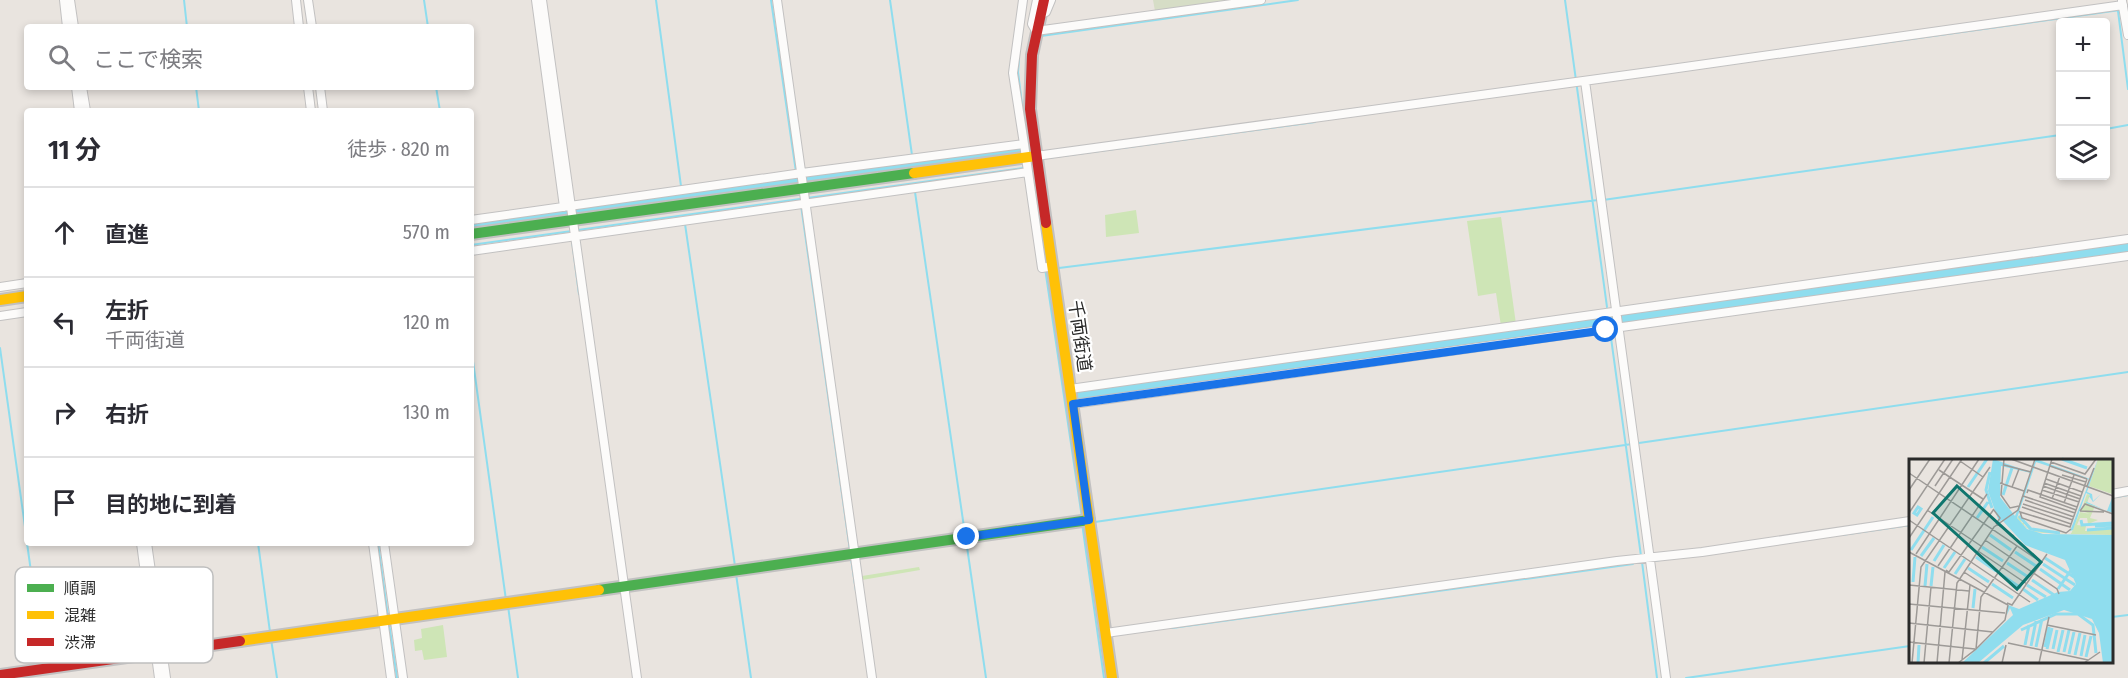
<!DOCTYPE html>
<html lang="ja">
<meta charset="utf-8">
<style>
:root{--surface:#fff;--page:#f2f2f3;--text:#2b2b33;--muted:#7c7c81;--line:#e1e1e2}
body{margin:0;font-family:"Fira Sans Condensed","Noto Sans JP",sans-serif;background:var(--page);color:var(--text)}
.controls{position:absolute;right:18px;top:18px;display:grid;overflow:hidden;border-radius:6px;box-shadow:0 3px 9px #0003}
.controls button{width:54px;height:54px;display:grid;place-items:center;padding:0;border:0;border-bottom:2px solid var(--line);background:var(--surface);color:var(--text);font:30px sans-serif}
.stop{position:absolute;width:18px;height:18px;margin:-14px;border:4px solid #1a73e8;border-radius:50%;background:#fff}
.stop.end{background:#1a73e8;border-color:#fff;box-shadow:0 2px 6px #0008}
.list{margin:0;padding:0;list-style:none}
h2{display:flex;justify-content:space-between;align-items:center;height:78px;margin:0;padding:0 24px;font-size:26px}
h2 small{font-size:20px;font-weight:400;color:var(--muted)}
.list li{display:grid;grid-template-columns:39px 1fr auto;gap:18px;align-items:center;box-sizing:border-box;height:90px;padding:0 24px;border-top:2px solid var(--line)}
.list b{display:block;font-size:22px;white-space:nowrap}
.list p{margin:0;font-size:20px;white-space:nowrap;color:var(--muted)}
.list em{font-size:20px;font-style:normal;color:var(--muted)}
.icon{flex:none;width:33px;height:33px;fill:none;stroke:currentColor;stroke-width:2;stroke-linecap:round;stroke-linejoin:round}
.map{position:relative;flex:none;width:2128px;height:678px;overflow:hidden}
.search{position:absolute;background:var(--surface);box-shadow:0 3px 9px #0003;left:24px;top:24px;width:450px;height:66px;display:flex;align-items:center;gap:15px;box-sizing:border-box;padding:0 21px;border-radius:6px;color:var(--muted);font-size:22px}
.panel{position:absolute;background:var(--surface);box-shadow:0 3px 9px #0003;left:24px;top:108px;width:450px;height:438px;border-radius:6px}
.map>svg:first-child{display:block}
</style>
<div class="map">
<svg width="2128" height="678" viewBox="0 0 2128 678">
<rect width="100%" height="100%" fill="#e9e4df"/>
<path fill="#cee5b6" d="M 1136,210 L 1139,233 L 1106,237 L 1105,215 Z
M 1501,217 L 1516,324 L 1501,326 L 1496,293 L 1478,296 L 1467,221 Z
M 919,567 L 920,570 L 862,580 L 862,576 Z
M 443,625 L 447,657 L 424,660 L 422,650 L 415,651 L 414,640 L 422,638 L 421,629 Z"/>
<path fill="#d6ddc6" d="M 1153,0 L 1241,0 L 1155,11 Z"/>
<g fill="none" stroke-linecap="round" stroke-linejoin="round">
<path stroke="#8fddee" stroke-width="2" d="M 184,0 L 187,27
M 424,0 L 428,27
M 656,0 L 681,186
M 771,0 L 796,172
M 890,0 L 912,155
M 1565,0 L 1607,307
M 2118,11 L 2128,89
M 1041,36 L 1298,0
M 1853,47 L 2120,10
M 1019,59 L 1018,72 L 1025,128
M 196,87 L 199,111
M 436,87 L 440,111
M 2106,129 L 2128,125
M 1047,158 L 1315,122
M 915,192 L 965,534
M 682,194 L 682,197
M 1603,200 L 2060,135
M 801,205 L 850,550
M 685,224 L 735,566
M 578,230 L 1023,168
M 572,240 L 579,294
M 471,245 L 572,231
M 1045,268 L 1082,518
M 1059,268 L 1598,200
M 1608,316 L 1641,556
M 471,347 L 506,600
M 0,348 L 27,541
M 1639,443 L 2128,372
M 2117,497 L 2128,495
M 1095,522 L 1632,444
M 1082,523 L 1104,678
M 1841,535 L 1910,525
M 966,540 L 986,678
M 27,543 L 44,665
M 258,543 L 270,632
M 378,543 L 388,617
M 851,558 L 856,591
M 1642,562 L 1657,678
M 1639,563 L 1660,560
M 736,574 L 751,678
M 508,606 L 518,678
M 2112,617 L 2128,615
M 389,623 L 397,678
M 1172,628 L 1633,564
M 271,639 L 277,678
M 1686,678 L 1910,646"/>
<path stroke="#8fddee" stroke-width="7" d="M 471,226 L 1028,148"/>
<path stroke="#8fddee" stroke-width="12" d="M 1078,396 L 2128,248"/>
<defs>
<path id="street" d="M 64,0 L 67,27
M 70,0 L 74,27
M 296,0 L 299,27
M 308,0 L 312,27
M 536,0 L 564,207
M 542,0 L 637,678
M 777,0 L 872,678
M 1023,0 L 1013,73 L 1024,144
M 1037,0 L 1032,24 L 1036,31 L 1261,0
M 2122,1 L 2128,35
M 1041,14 L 1046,12 L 1051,0
M 1585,81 L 1666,678
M 76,87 L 79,111
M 82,87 L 86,111
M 308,87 L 311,111
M 320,87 L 323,111
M 1036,156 L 1671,69 L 2123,5
M 471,220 L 802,173 L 1024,144 L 1042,268 L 1053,266
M 471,251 L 1028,172
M 0,287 L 27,283
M 0,316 L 27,312
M 1070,389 L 2128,239
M 1073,404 L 2128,256
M 2112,494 L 2128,491
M 141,543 L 159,678
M 147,543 L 166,678
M 373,543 L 391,678
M 384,543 L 403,678
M 1106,633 L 1617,561 L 1702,552 L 1910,521"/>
<path id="fast" d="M 471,234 L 914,173
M 599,590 L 1089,520"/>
<path id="slow" d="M 914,173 L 1036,156
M 1046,223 L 1112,678
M 0,300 L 27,296
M 240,641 L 599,590"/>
<path id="jam" d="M 1044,0 L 1032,55 L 1030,109 L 1046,223
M 0,675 L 240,641"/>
</defs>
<use href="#street" stroke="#c2c1c1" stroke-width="10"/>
<use href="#fast" stroke="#c2c1c1" stroke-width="14"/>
<use href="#slow" stroke="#c2c1c1" stroke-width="14"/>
<use href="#jam" stroke="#c2c1c1" stroke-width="14"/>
<use href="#street" stroke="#fcfbfa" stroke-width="8"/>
<use href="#fast" stroke="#4caf50" stroke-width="10"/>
<use href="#slow" stroke="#ffc107" stroke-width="10"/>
<use href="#jam" stroke="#c62828" stroke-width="10"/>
</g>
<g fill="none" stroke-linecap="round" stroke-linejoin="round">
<path stroke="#1a73e8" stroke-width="8" d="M 967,537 L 1089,520 L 1073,404 L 1606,330"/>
</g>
<g text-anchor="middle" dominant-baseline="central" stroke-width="4.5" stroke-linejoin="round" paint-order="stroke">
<g font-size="18" fill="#2a2a2a" stroke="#fff">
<text transform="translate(1080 336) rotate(82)">千両街道</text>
</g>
</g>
<g transform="translate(1909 459)">
<rect width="204" height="204" fill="#e9e4df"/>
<path d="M 189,0 L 203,0 L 203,35 L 180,27 ZM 178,35 L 181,36 L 178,44 L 186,47 L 181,59 L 189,61 L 179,65 L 178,59 L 171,59 L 168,66 L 177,67 L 176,72 L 204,70 L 204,76 L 135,74 L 126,73 L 118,69 L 113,65 L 108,59 L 110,56 L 113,64 L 116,62 L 115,66 L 124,72 L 162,75 L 171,53 L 181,55 L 172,52 Z" fill="#cee5b6"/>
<path d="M 84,0 L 121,13 L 127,0 L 181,20 L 189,0 L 178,33 L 183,35 L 184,42 L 192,35 L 203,39 L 204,54 L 177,44 L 181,36 L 177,34 L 164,71 L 161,72 L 181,21 L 127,3 L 108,59 L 118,70 L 134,75 L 204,76 L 204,204 L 194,204 L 190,174 L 183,160 L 155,151 L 114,166 L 69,204 L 53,204 L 104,156 L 101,149 L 98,156 L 99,146 L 110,150 L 149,133 L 161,132 L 167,125 L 156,101 L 116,86 L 93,61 L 90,63 L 79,32 ZM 92,7 L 122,14 L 106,57 L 91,38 ZM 192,35 L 203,39 L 198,52 L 178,43 L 180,37 L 184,43 Z" fill="#8fddee" fill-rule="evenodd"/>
<path fill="none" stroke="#8fddee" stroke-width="3" d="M 153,0 L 178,9M 81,13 L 77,31 L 83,49M 59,28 L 78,0M 94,36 L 103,9M 9,48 L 12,50 L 8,56 L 5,54 ZM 110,57 L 122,70 L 151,74M 68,59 L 79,43M 172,61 L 173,66 L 204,64M 186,67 L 204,66M 178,71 L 204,69M 81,76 L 102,91M 73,88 L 94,102M 2,91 L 24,58M 106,93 L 127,107M 12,97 L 25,79M 67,98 L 87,112M 136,99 L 165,118M 25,102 L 35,86M 98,104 L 119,118M 134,105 L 166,126M 35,109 L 46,93M 59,109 L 80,123M 131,110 L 161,131M 46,115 L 56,100M 91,115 L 112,129M 123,121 L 145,136M 4,123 L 6,98M 83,125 L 104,139M 118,126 L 137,138M 16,127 L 18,105M 22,127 L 24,108M 114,130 L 129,141M 149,130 L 162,111M 64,149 L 66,130M 112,171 L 147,155 L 169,155 L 184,166 L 187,194M 116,186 L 120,166M 122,187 L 127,162M 127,188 L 133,160M 136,188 L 140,168M 138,190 L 143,169M 144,190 L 148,171M 149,193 L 154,171M 155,193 L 160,171M 160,195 L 165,173M 166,196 L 171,174M 172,197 L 176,176M 177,198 L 182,177M 9,204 L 10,186M 75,204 L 95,187"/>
<path fill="none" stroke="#9d9a97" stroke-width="1.5" d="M 95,0 L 92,36 L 101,49 L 110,47M 102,0 L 204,37M 143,0 L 131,38 L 167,51M 51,2 L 74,18M 142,3 L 176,15 L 187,0M 95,6 L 122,13M 141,7 L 178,20M 30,11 L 74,40M 0,14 L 132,103M 153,16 L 177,23M 137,20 L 173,33M 91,24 L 115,32M 135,24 L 172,37M 26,27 L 44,0M 134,27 L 171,40M 178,27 L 185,9M 103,28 L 110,10M 0,31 L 21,0M 133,31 L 170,43M 118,34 L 119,31 L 168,48M 114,37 L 166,54M 143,40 L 151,17M 116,41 L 165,58M 155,44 L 165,16M 114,45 L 164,61M 113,48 L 162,65M 84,50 L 91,59 L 87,65M 18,51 L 72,87M 171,52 L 176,45 L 204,55M 171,52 L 195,53M 0,54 L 36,0M 0,61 L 121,143M 88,65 L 105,77M 162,70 L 157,74 L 113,59 L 111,53 L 161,68 L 178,20M 0,79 L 53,0M 76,81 L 148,130 L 150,135M 69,92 L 118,125M 0,93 L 99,146M 7,95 L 70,0M 29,107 L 78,35M 37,111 L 40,113 L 85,50M 55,113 L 79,129M 0,126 L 60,132M 98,144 L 103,146 L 138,95M 0,145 L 96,154M 0,164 L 84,173M 138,166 L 187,176M 0,183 L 66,190M 99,184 L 179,201M 67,190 L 96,161 L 99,146M 53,201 L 61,126M 3,204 L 12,108 L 81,8M 15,204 L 22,128M 28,204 L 36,113M 40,204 L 48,124 L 85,68 L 109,51 L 126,0M 49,204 L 67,190 L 72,138 L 108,87M 93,204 L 97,186M 130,204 L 140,158M 175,204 L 191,193"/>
<path fill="#0f766e" fill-opacity="0.15" stroke="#0f766e" stroke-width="3" d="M 48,27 L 132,103 L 108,130 L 24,54 Z"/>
<rect width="204" height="204" fill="none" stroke="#2a2a2a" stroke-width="3"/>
</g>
<rect x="15" y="567" width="198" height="96" rx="9" fill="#fff" stroke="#bfbfbf" stroke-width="1.5"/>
<rect x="27" y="584" width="27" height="8" fill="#4caf50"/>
<rect x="27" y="611" width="27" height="8" fill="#ffc107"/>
<rect x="27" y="638" width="27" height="8" fill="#c62828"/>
<g font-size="16" fill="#2a2a2a">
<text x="64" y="594">順調</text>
<text x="64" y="621">混雑</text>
<text x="64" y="648">渋滞</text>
</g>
</svg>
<div class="controls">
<button>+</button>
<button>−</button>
<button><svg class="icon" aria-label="layers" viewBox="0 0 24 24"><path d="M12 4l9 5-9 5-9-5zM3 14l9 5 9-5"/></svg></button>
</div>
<div class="stop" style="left:1606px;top:330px"></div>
<div class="stop end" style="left:967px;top:537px"></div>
<div class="search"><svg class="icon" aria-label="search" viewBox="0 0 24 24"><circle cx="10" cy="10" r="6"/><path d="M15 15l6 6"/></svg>ここで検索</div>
<section class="panel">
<h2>11 分<small>徒歩 · 820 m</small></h2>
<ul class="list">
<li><svg class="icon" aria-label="ahead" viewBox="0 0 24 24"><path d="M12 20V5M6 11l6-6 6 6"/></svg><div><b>直進</b></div><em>570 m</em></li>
<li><svg class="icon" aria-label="left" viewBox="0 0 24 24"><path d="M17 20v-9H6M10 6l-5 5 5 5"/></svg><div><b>左折</b><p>千両街道</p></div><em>120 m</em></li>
<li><svg class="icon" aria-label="right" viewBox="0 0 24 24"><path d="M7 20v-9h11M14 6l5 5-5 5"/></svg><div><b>右折</b></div><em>130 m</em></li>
<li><svg class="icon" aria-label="arrive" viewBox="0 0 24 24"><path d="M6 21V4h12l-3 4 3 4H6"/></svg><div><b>目的地に到着</b></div></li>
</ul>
</section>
</div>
